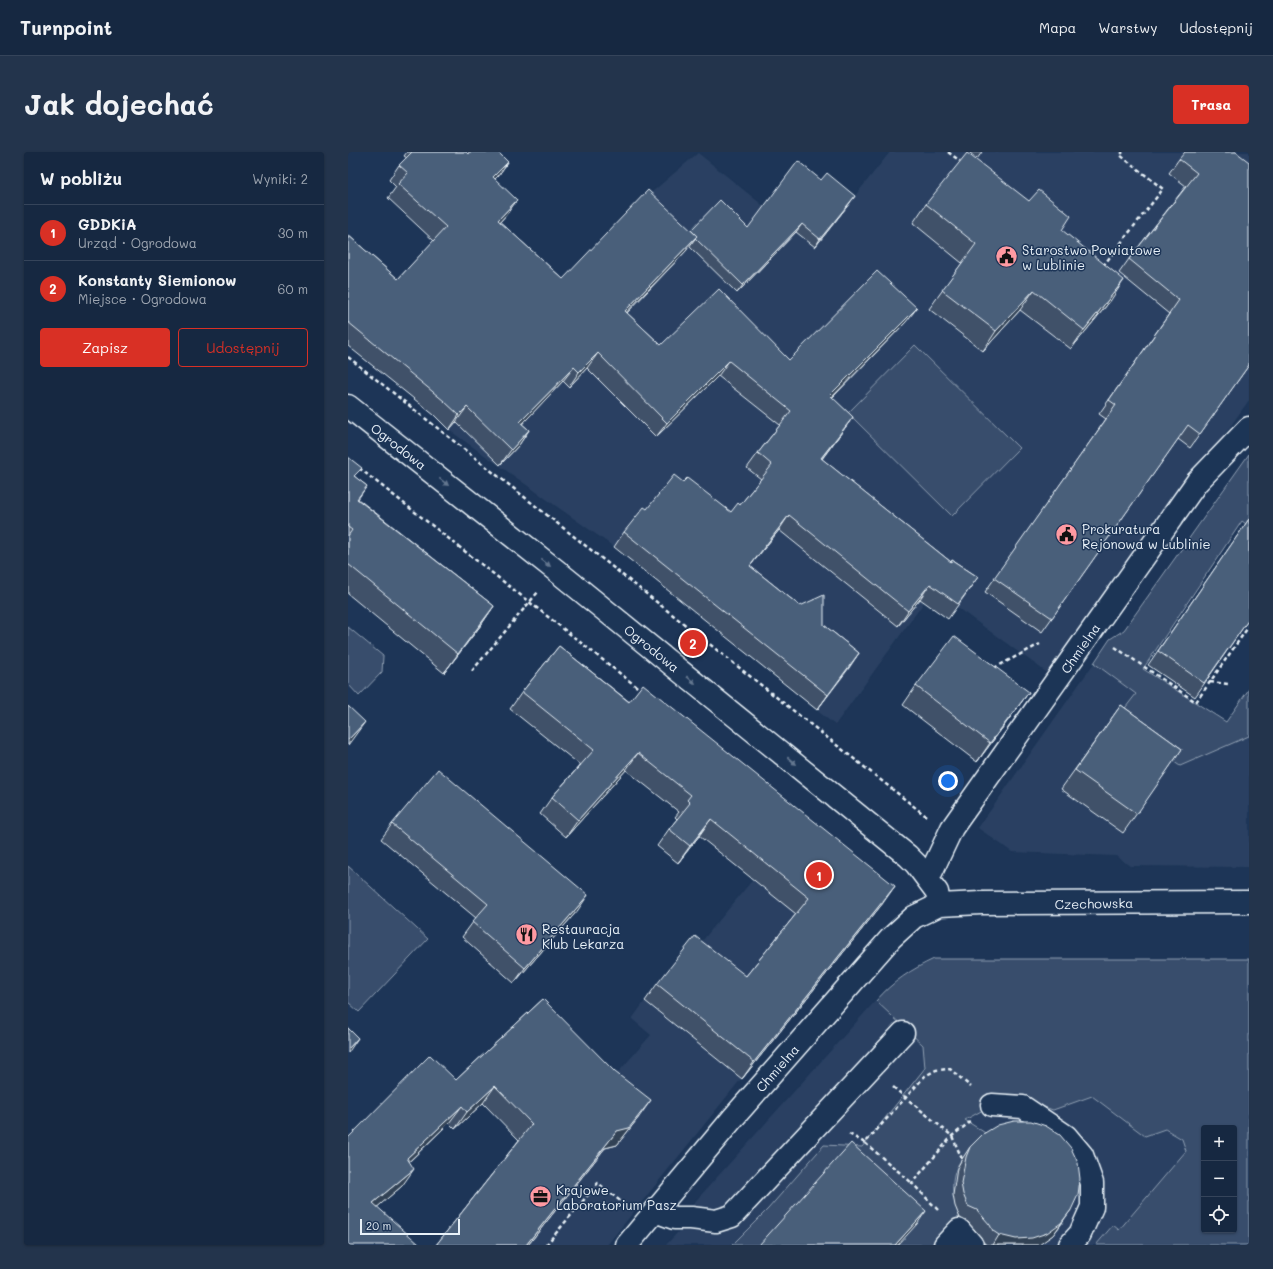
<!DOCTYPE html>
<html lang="pl">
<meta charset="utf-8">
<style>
:root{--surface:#162841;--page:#23344c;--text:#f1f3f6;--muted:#9ea6b1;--line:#35445a;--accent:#d93025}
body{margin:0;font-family:Mali,sans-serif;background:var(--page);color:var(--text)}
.controls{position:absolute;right:12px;bottom:12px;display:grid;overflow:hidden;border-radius:4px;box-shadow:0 1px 3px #0004}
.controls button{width:36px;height:36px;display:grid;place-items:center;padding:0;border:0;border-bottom:1px solid var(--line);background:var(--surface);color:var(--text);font:20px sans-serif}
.scale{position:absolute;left:12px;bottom:10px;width:100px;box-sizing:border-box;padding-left:4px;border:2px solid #e8f1f8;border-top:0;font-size:11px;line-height:14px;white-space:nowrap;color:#e8f1f8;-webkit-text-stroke:3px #1d3557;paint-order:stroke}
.you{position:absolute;left:600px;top:629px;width:14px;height:14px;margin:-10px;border:3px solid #fff;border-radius:50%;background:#1a73e8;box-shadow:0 0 0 6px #1a73e833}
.badge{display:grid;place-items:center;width:26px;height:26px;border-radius:50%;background:var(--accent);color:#fff;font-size:13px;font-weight:700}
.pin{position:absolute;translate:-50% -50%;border:2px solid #fff;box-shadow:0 1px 4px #0006}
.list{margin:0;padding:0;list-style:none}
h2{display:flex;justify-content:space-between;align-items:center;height:52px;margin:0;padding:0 16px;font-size:17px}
h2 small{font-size:13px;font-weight:400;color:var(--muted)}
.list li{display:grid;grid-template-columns:26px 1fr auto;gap:12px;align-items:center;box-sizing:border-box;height:56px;padding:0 16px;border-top:1px solid var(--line)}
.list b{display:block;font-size:15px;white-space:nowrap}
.list p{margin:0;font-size:13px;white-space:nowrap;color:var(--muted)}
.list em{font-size:13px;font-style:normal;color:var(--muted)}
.actions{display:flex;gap:8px;padding:12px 16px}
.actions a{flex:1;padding:9px 0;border:1px solid var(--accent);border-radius:4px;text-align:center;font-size:14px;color:var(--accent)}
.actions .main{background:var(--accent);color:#fff}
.icon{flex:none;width:22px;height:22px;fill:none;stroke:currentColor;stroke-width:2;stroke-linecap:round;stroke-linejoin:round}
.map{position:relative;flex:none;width:901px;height:1093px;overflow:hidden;border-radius:4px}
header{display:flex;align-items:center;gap:24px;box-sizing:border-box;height:56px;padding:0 20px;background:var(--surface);border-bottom:1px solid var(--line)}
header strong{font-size:19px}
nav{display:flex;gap:22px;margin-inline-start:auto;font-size:14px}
.intro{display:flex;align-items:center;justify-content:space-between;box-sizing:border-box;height:96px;padding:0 24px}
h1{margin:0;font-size:28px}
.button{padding:10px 18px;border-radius:4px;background:var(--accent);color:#fff;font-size:14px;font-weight:700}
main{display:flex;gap:24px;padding:0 24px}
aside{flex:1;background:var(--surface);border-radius:4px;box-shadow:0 1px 3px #0004}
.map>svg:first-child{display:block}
</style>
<header>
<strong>Turnpoint</strong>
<nav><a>Mapa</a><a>Warstwy</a><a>Udostępnij</a></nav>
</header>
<div class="intro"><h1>Jak dojechać</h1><a class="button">Trasa</a></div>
<main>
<aside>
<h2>W pobliżu<small>Wyniki: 2</small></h2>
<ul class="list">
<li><span class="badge">1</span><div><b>GDDKiA</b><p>Urząd · Ogrodowa</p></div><em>30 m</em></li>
<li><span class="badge">2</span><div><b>Konstanty Siemionow</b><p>Miejsce · Ogrodowa</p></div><em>60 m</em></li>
</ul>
<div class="actions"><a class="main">Zapisz</a><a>Udostępnij</a></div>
</aside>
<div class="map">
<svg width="901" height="1093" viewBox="0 0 901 1093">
<rect width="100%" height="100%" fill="#1d3557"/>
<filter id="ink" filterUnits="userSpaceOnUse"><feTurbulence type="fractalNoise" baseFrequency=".025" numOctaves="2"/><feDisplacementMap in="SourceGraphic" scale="8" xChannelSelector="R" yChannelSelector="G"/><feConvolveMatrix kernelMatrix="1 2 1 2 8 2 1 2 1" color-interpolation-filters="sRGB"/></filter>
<g filter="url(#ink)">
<path fill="#2a4162" d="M 542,0 L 901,0 L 901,248 L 705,525 L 585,438 L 487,573 L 266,395 L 101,278 L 86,263 L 290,52 L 350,1 L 466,95 Z
M 746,511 L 788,542 L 878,570 L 901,537 L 901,715 L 782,714 L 768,704 L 664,700 L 630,676 Z
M 445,679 L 535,751 L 259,1093 L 128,1093 L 217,981 L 303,883 L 284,867 L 297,849 L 341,805 Z
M 539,836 L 686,902 L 834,987 L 838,999 L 771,1079 L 764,1073 L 748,1093 L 318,1093 L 343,1066 L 345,1052 Z"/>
<path fill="#374d6c" stroke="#909fb2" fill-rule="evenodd" d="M 567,193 L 671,296 L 604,364 L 500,261 Z
M 901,302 L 901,374 L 894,369 L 795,517 L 878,570 L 901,537 L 901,584 L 832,614 L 767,569 L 788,542 L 746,511 L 762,487 L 776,478 Z
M 0,475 L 35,504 L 34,520 L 11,544 L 0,532 Z
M 0,714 L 80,787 L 11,860 L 0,850 Z
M 586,807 L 901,807 L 901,1093 L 748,1093 L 765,1073 L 771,1078 L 838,999 L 834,987 L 817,977 L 797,984 L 744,944 L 705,958 L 671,946 L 644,953 L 617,968 L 642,984 C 633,991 620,999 613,1008 C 594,1036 612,1067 624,1093 L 384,1093 L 420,1057 L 476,993 L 514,995 L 577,916 L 575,893 L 528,849 C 544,830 564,817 586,807 ZM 856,976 L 886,976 L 886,1078 L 856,1078 Z"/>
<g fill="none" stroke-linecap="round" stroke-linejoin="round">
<defs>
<path id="minor" d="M 0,254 L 210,420 L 560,704 L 568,712 L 589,740 L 591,753
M 580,727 L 604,676 L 849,330 L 901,276
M 644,953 L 675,955 L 718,984 L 734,1003 L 744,1031 L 744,1055 L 732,1082 L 722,1093
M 307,1059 L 326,1066 L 343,1066 L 368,1069 L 384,1064 L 555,881
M 279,1093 L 385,966 L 543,786 L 566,765 L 591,753 L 633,751 L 901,750
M 597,1093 L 611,1078 L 624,1093"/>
</defs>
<use href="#minor" stroke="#e8f1f8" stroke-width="25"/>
<path stroke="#e8f1f8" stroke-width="2.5" stroke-dasharray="4 3" stroke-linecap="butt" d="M 600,0 L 612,9
M 755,114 L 815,37 L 772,3 L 775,0
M 0,205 L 578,664
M 11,316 L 293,538
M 767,495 L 848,550 L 901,474
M 646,516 L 692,492
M 124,519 L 190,440
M 862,530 L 881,532
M 545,935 L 604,984 L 614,1007
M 501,982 L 517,991 L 577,924 L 588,918 L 602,917 L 623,935
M 517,991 L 564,1031
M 590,1058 L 564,1031 L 604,984 L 622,970
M 198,1093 L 250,1031 L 276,1052"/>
<use href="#minor" stroke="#1d3557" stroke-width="22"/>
</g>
<path fill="#3f5169" stroke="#e8f1f8" d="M 59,0 L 118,0 L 120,2 L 160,10 L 150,24 L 147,27 L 159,62 L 152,70 L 215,127 L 343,78 L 400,76 L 501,52 L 467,95 L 448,80 L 389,141 L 341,94 L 338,99 L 279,161 L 313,193 L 441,208 L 558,170 L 484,246 L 505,265 L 474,307 L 603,410 L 604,408 L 630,425 L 600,467 L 572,447 L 550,474 L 431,378 L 402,414 L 511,501 L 469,558 L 266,395 L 276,380 L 299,357 L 335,330 L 383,360 L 392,353 L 413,327 L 399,316 L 410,301 L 432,273 L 370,224 L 308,285 L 239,216 L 221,235 L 215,229 L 174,272 L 181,278 L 171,293 L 152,313 L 108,270 L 101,278 L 86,263 L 0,194 L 0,83 L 50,127 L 86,89 L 40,46 L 48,35 L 41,28 L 51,13 L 59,6 L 56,4 Z
M 621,0 L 634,0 L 629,7 Z
M 888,0 L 901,213 L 842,296 L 830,287 L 694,480 L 637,440 L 758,267 L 751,262 L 821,162 L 771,121 L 781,107 L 838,34 L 821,21 L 831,7 Z
M 578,52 L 714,78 L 763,148 L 723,197 L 672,158 L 635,199 L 581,157 L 614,111 L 565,71 Z
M 0,305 L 7,325 L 19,334 L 10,347 L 146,454 L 133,473 L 96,521 L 0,442 Z
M 901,367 L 901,467 L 847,545 L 800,513 Z
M 211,494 L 535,751 L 394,927 L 297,849 L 309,832 L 398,824 L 448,762 L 351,684 L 330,711 L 309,694 L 321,677 L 329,667 L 327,665 L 331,660 L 278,618 L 218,685 L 192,662 L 204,645 L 232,613 L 162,557 L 174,540 Z
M 568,534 L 667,559 L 629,610 L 555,553 Z
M 773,553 L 834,597 L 775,681 L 713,637 Z
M 44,672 L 230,758 L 166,831 L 114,785 L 128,766 L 33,687 Z
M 195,847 L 291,965 L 269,993 L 257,996 L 180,1093 L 88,1093 L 171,988 L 135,951 L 107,977 L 101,971 L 61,1010 L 54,1034 L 29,1055 L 0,1093 L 108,928 Z
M 622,995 L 715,1070 L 705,1083 L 690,1093 L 639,1093 L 636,1091 L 633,1085 L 620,1070 L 612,1066 L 607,1054 L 605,1043 L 609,1016 L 614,1007 Z"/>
<path fill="#334255" stroke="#e8f1f8" d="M 160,10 L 150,24 L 134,40 L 145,25 Z
M 507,44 L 501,52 L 467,95 L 472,87 Z
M 169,48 L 159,62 L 140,83 L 150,68 Z
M 454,72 L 448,80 L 389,141 L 395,133 Z
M 349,84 L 338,99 L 266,173 L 277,159 Z
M 776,128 L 763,148 L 723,197 L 736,178 Z
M 686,138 L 672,158 L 635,199 L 648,179 Z
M 569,156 L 558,170 L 471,258 L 482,243 Z
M 250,201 L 239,216 L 221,235 L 231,220 Z
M 381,209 L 370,224 L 308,285 L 319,271 Z
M 226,215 L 215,229 L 162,285 L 172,270 Z
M 119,255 L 108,270 L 101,278 L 111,263 Z
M 505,265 L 494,280 L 463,321 L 473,306 Z
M 181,278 L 171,293 L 152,313 L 163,298 Z
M 441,363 L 431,378 L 391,428 L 402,414 Z
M 582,432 L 572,447 L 550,474 L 560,459 Z
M 146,454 L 133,473 L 96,521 L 110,502 Z
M 511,501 L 501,516 L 469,558 L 480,543 Z
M 681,540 L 667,559 L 629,610 L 642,591 Z
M 17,570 L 3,589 L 0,593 L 0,588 Z
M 290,601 L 278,618 L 218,685 L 230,668 Z
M 363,667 L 351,684 L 330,711 L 342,694 Z
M 547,734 L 535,751 L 394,927 L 406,910 Z
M 240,743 L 230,758 L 166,831 L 177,816 Z
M 10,886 L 0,901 L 0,897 Z
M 147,934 L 135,951 L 107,977 L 119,960 Z
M 303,948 L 291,965 L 269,993 L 257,996 L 180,1093 L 178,1093 L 269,979 Z
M 114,954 L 101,971 L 47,1023 L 59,1006 Z
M 66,1017 L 54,1034 L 13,1069 L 25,1051 Z
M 723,1058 L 705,1083 L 691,1093 L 645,1093 L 651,1083 Z
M 578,1059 L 569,1072 L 550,1093 L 547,1093 Z"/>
<path fill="#495e7a" stroke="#e8f1f8" d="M 64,0 L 118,0 L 120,2 L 121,0 L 150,0 L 160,10 L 145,25 L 169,48 L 150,68 L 215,127 L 300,38 L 349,84 L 277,159 L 313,193 L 371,137 L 441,208 L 529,119 L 569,156 L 482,243 L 505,265 L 473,306 L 603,410 L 604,408 L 630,425 L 610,452 L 582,432 L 560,459 L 441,363 L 402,414 L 452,454 L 476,443 L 476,473 L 511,501 L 480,543 L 276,380 L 296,355 L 299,357 L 326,323 L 335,330 L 339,326 L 383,360 L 390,351 L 392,353 L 424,313 L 410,301 L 443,259 L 381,209 L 319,271 L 250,201 L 231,220 L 226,215 L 172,270 L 181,278 L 163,298 L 119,255 L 111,263 L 96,249 L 0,170 L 0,83 L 50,127 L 98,75 L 50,32 L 60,21 L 51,13 Z
M 837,0 L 888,0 L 901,10 L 901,213 L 852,282 L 840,273 L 704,466 L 646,426 L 768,253 L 761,248 L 831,148 L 781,107 L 849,21 L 831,7 Z
M 619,1 L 681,49 L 691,38 L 723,64 L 714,78 L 776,128 L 736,178 L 686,138 L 648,179 L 594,138 L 628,92 L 578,52 Z
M 450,9 L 473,28 L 479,21 L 507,44 L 472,87 L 454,72 L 395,133 L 347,86 L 349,84 L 343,78 L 372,48 L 400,76 Z
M 0,305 L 14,316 L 6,324 L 19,334 L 9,347 L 146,454 L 110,502 L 0,412 L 0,384 L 4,378 L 0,375 Z
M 901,367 L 901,467 L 856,531 L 810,499 Z
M 606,484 L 681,540 L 642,591 L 568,534 Z
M 211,494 L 281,550 L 295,532 L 547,734 L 406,910 L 309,832 L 347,784 L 398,824 L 461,746 L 363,667 L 342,694 L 321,677 L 342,651 L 339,648 L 343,643 L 290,601 L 230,668 L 204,645 L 246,598 L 174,540 Z
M 773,553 L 834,597 L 789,662 L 727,618 Z
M 0,554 L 17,570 L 0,588 Z
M 90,617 L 240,743 L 177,816 L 124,770 L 140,752 L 44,672 Z
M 195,847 L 267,920 L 303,948 L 281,976 L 269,979 L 178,1093 L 88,1093 L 184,972 L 147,934 L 119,960 L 114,954 L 59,1006 L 66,1017 L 25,1051 L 72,1093 L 0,1093 L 0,986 L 82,903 L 108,928 Z
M 0,876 L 10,886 L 0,897 Z
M 666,969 L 683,969 L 698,974 L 712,983 L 723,996 L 730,1011 L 732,1027 L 730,1043 L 723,1058 L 713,1071 L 699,1081 L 684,1086 L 668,1087 L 651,1083 L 645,1079 L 642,1073 L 629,1058 L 620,1054 L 615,1042 L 613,1031 L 618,1005 L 622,995 L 635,982 L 650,973 Z
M 503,991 L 578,1059 L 547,1093 L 411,1093 Z"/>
<defs><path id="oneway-solid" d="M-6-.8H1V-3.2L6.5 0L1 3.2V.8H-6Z"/></defs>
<g fill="#64778f">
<use href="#oneway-solid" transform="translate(96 330) rotate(38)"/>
<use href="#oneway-solid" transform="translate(198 411) rotate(38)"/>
<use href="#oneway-solid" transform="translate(343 528) rotate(39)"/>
<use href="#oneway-solid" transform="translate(444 609) rotate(39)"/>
</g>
</g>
<defs>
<symbol id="civic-disc" viewBox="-11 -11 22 22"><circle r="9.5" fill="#ff9aa2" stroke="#1d3557"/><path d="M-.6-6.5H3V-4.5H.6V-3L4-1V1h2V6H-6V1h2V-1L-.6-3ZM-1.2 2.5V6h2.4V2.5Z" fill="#111"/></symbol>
<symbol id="restaurant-disc" viewBox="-11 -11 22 22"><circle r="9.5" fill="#ff9aa2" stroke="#1d3557"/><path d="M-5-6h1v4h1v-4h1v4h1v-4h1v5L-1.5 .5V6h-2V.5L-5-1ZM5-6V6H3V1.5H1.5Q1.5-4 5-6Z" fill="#111"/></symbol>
<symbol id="office-disc" viewBox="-11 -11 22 22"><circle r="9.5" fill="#ff9aa2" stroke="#1d3557"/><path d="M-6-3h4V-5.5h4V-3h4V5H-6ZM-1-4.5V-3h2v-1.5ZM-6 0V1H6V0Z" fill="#111"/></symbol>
</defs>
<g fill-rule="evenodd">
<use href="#civic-disc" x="646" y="92" width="25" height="25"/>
<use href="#civic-disc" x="706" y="370" width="25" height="25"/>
<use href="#restaurant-disc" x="166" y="770" width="25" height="25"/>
<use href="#office-disc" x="180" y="1032" width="25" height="25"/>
</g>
<g text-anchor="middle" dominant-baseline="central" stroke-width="3" stroke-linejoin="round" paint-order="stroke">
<g font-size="13" fill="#e8f1f8" stroke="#1d3557" text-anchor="start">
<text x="674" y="97">Starostwo Powiatowe<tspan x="674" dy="15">w Lublinie</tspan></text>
<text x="734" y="376">Prokuratura<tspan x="734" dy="15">Rejonowa w Lublinie</tspan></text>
<text x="194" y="776">Restauracja<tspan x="194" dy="15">Klub Lekarza</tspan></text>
<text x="208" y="1037">Krajowe<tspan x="208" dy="15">Laboratorium Pasz</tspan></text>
</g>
<g font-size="13" fill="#e8f1f8" stroke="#1d3557">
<text transform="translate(51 294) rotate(38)">Ogrodowa</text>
<text transform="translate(304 496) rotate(39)">Ogrodowa</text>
<text transform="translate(732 496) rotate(-55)">Chmielna</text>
<text transform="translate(746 751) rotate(-1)">Czechowska</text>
<text transform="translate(429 916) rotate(-49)">Chmielna</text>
</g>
</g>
</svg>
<div class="controls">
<button>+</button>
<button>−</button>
<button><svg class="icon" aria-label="locate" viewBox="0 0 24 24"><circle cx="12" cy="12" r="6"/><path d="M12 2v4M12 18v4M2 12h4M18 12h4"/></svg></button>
</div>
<div class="scale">20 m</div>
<div class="you"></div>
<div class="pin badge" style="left:471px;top:723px">1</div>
<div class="pin badge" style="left:345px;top:491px">2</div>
</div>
</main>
